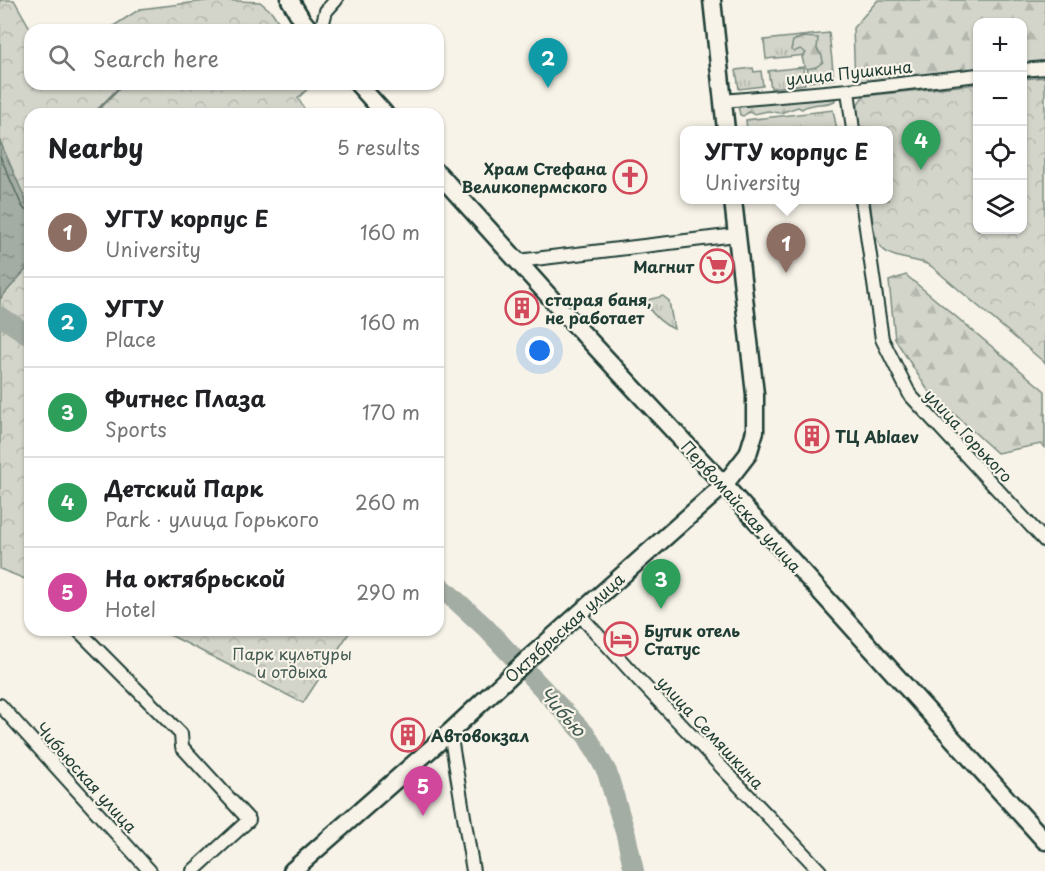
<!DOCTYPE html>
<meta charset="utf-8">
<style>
:root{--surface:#fff;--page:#f2f2f2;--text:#202124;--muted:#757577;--line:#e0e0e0;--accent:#d1495b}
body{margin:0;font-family:"Playpen Sans",sans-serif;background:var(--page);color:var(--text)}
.controls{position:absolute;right:18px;top:18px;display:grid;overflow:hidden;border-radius:12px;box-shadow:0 2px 4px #0004}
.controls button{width:54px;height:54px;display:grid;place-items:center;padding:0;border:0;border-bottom:2px solid var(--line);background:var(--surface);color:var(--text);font:30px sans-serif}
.you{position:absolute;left:540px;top:351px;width:21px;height:21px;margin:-15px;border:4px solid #fff;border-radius:50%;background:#1a73e8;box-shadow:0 0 0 9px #1a73e833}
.badge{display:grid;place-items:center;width:39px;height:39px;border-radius:50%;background:var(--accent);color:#fff;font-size:20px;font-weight:700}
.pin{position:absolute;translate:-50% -50px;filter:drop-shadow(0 2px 3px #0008)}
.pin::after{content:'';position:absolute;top:32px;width:21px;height:18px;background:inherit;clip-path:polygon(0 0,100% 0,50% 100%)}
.popup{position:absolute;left:680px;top:126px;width:213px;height:78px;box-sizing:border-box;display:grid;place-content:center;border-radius:12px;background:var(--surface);filter:drop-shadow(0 2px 4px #0005);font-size:20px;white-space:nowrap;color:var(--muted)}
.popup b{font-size:22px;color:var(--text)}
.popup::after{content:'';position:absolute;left:50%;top:100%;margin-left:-12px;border:12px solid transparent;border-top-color:var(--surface)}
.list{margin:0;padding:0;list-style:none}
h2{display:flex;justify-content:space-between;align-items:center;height:78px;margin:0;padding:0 24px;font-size:26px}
h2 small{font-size:20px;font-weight:400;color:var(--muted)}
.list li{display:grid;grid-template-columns:39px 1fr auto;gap:18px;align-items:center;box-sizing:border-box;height:90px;padding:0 24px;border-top:2px solid var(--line)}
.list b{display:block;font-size:22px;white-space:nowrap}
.list p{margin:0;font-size:20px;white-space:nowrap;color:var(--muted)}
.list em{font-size:20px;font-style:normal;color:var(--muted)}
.icon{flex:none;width:33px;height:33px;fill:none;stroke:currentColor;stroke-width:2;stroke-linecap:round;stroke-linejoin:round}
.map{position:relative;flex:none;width:1045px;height:871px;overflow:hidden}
.search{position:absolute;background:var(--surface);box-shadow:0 2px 4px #0004;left:24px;top:24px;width:420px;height:66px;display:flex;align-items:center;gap:15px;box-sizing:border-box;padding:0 21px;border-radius:18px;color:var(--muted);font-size:22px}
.panel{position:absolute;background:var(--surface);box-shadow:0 2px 4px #0004;left:24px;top:108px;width:420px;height:528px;border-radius:18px}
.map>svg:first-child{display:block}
</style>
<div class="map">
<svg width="1045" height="871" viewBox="0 0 1045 871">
<defs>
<pattern id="grass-tufts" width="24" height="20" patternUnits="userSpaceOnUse" patternTransform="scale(1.5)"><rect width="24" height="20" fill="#d3d5ca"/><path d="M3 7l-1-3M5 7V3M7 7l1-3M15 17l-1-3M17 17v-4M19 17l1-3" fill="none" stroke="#b5b8ae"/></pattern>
<pattern id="forest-firs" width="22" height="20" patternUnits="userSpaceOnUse" patternTransform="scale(1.5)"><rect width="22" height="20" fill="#d3d5ca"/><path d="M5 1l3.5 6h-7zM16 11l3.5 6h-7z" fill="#b5b8ae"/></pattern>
<pattern id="park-crowns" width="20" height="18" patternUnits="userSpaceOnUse" patternTransform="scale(1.5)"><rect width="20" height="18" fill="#d3d5ca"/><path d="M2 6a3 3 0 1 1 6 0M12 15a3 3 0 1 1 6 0" fill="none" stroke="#b5b8ae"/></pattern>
<pattern id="water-ripples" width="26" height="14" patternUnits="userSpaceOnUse" patternTransform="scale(1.5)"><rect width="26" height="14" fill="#a4ada3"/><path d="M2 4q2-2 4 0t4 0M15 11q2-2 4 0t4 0" fill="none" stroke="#858e86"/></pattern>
</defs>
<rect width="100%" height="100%" fill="#f7f3e8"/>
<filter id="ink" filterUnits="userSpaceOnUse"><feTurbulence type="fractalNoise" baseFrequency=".0167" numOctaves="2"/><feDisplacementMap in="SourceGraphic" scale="12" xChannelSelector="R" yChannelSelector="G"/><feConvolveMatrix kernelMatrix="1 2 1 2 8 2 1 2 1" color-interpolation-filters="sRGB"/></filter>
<g filter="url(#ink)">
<path fill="url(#grass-tufts)" stroke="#79897f" stroke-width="1.5" d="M 829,33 L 834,79 L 809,82 L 806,55 L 766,59 L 764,40 Z
M 803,67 L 805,84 L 771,88 L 768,71 Z
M 753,68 L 754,72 L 761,71 L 763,86 L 739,89 L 736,70 Z
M 833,110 L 837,130 L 820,130 L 819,129 L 806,130 L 747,130 L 746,120 Z
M 663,296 L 669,301 L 674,329 C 662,324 653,315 646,304 L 648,300 Z"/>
<path fill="url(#forest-firs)" stroke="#79897f" stroke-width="1.5" d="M 878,0 L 1045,0 L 1045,62 L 1023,64 L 1022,22 L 978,22 L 977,69 L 855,82 L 853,28 Z
M 802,37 L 818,38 L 817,49 L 822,56 L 823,62 L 816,67 L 807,69 L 804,65 L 802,57 L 806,53 L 800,49 L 794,52 L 791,50 L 793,41 Z
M 828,96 L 835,96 L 835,101 C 824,106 811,102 802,109 L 798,107 L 780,113 L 768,111 L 754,114 L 749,112 L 743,116 L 740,115 L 738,106 L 740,103 L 810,97 L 824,99 Z
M 906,275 L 1045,391 L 1045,448 L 1041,444 L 997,453 L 927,389 L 895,339 L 889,281 Z"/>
<path fill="url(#park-crowns)" stroke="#79897f" stroke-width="1.5" d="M 0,0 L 14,0 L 31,30 L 30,84 L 313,84 L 298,98 L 307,114 L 30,114 L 30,581 L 0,569 Z
M 214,0 L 260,2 L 272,12 L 284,30 L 107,30 L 140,9 Z
M 1045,77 L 1045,363 L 931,266 C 920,260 907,260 895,256 C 871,250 873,219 870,200 L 888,200 L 888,130 L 860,130 C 858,118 853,105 864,96 L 977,84 L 978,230 L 1022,230 L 1023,79 Z
M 156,630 L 351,630 L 303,703 L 174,637 Z"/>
<path fill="url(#water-ripples)" stroke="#6f8077" stroke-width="1.5" d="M 0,141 L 30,210 L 30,265 L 0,299 Z"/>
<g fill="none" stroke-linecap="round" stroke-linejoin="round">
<path stroke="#546a60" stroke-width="1.5" d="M 0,156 L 22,206 L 25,210 L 30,210"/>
<path stroke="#6f8077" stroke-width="3" d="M 94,114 L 123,84"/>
<path stroke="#a4ada3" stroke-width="20" d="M 0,316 L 30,336
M 438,584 L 485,627 L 587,736 L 607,772 L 626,835 L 634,871"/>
<defs>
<path id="minor" d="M 321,30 L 326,11 L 336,0
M 1022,70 L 1045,68
M 848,90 L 853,130
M 723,101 L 848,90 L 978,75
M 862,200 L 882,339 L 910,395 L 1045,541
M 518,261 L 736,235
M 579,614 L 637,678 L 820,871
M 78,630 L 181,734 L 182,747 L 249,820 L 193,871
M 0,705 L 150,871
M 450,732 L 473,871"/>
<path id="major" d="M 290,0 L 302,20 L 310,30
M 712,0 L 726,130
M 358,84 L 385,114
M 438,173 L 575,325 L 724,485 L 1045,841
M 292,871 L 450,732 L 528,659 L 724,485 L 748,454 L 755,431 L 755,394 L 733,200"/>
</defs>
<use href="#minor" stroke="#1f3d34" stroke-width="16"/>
<use href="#major" stroke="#1f3d34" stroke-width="21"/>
<use href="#minor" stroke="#f7f3e8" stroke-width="12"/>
<use href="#major" stroke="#f7f3e8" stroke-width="16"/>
</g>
</g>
<defs>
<symbol id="church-ring" viewBox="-11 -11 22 22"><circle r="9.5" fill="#f7f3e8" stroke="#d1495b" stroke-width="1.5"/><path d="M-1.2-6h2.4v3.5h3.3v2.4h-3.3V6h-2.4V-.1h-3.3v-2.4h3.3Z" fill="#d1495b"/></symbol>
<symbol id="supermarket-ring" viewBox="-11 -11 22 22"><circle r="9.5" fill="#f7f3e8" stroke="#d1495b" stroke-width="1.5"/><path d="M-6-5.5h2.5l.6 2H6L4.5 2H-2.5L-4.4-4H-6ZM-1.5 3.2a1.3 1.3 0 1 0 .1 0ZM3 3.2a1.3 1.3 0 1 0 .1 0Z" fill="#d1495b"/></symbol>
<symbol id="building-ring" viewBox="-11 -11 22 22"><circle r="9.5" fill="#f7f3e8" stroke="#d1495b" stroke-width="1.5"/><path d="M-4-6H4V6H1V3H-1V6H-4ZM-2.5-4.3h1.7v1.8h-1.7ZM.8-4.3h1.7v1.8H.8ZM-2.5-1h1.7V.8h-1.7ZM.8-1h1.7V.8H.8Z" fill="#d1495b"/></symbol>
<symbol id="hotel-ring" viewBox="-11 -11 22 22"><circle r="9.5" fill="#f7f3e8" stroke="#d1495b" stroke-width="1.5"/><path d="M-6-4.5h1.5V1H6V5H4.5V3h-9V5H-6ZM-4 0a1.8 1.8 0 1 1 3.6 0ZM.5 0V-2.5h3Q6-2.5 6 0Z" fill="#d1495b"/></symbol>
</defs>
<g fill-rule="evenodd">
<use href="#church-ring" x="611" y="158" width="38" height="38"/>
<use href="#supermarket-ring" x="698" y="247" width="38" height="38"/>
<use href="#building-ring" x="503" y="289" width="38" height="38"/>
<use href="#building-ring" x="793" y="417" width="38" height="38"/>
<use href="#hotel-ring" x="602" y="620" width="38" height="38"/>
<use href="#building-ring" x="389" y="716" width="38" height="38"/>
</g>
<g text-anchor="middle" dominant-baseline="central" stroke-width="4.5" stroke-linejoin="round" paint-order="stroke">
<g font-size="16" fill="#1f3d34" stroke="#f7f3e8">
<text transform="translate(849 72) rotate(-6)">улица Пушкина</text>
<text transform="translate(969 435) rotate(47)">улица Горького</text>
<text transform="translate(742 506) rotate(48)">Первомайская улица</text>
<text transform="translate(564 627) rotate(-42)">Октябрьская улица</text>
<text transform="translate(711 732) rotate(47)">улица Семяшкина</text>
<text transform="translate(87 777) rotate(48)">Чибьюская улица</text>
</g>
<g font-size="16" font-weight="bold" fill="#1f3d34" stroke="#f7f3e8" text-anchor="start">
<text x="607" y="168" text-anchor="end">Храм Стефана<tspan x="607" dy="18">Великопермского</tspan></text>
<text x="694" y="266" text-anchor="end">Магнит</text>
<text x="545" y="299">старая баня,<tspan x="545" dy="18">не работает</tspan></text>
<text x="835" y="436">ТЦ Ablaev</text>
<text x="644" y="630">Бутик отель<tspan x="644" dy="18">Статус</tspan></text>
<text x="431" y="735">Автовокзал</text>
</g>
<g font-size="16" fill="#435b52" stroke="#f7f3e8">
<text x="292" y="653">Парк культуры<tspan x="292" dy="18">и отдыха</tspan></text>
</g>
<g font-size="18" font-style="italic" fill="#405950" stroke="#f7f3e8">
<text transform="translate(563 711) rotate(48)">Чибью</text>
</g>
</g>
</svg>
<div class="controls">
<button>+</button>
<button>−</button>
<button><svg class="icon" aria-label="locate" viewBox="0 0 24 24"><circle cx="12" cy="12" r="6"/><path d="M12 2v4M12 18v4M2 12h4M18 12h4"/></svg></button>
<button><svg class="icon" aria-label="layers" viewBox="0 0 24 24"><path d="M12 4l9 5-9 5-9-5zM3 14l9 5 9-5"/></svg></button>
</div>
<div class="you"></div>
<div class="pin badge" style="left:786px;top:273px;background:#8d6e63">1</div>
<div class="popup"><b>УГТУ корпус Е</b>University</div>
<div class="pin badge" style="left:548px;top:88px;background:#0f9aa8">2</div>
<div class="pin badge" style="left:661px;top:609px;background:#2e9e5b">3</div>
<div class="pin badge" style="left:921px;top:170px;background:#2e9e5b">4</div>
<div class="pin badge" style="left:423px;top:816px;background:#d1479c">5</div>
<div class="search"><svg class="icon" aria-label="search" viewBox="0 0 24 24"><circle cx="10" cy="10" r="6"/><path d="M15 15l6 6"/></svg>Search here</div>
<section class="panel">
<h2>Nearby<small>5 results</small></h2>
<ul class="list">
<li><span class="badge" style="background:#8d6e63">1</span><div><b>УГТУ корпус Е</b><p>University</p></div><em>160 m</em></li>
<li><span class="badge" style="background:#0f9aa8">2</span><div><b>УГТУ</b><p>Place</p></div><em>160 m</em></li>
<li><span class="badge" style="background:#2e9e5b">3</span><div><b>Фитнес Плаза</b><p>Sports</p></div><em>170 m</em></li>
<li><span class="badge" style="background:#2e9e5b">4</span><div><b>Детский Парк</b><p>Park · улица Горького</p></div><em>260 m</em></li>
<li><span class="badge" style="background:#d1479c">5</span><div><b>На октябрьской</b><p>Hotel</p></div><em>290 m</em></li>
</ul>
</section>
</div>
